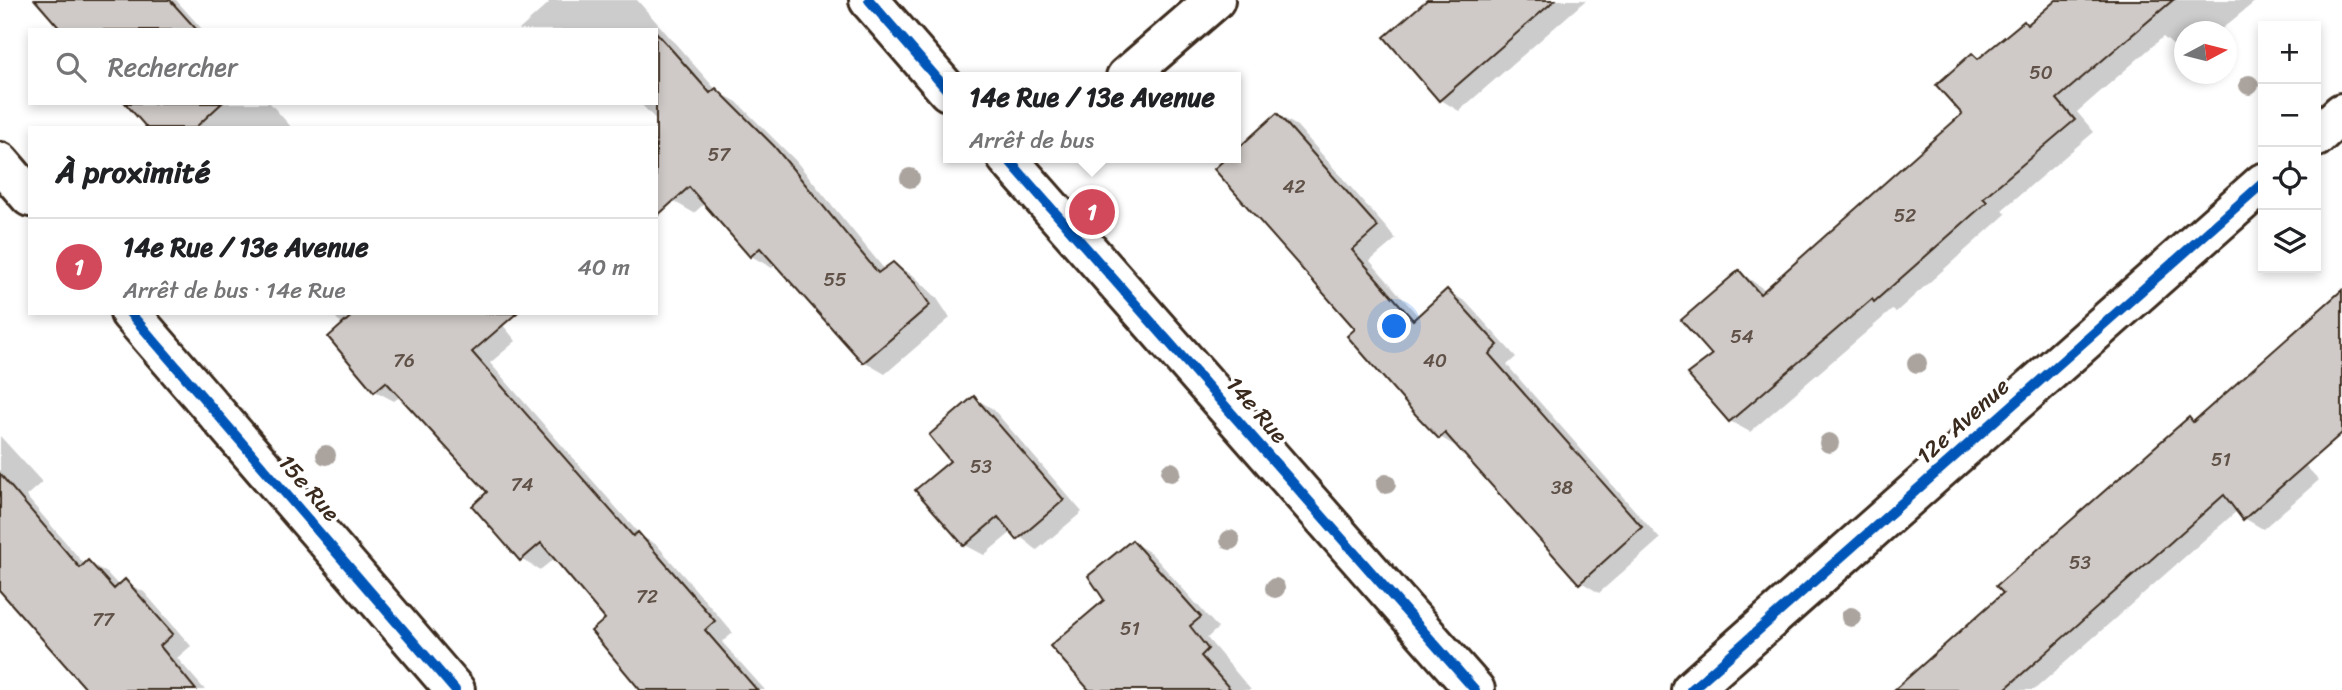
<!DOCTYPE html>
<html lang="fr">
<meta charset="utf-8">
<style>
:root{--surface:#fff;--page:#f6f6f6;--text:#202124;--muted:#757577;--line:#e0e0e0;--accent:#d1495b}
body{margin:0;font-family:Sriracha,sans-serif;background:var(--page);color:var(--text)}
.controls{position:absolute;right:21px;top:21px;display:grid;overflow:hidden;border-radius:0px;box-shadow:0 4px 10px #0003}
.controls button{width:63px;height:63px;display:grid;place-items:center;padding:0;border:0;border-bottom:2px solid var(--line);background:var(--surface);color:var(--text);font:35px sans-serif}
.compass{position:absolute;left:2174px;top:21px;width:63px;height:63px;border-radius:50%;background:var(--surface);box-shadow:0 4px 10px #0003;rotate:83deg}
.you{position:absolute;left:1395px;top:327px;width:24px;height:24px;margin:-18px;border:5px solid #fff;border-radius:50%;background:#1a73e8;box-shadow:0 0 0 10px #1a73e833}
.badge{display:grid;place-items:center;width:46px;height:46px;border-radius:50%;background:var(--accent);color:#fff;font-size:23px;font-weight:700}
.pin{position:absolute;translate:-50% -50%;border:4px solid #fff;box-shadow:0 2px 7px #0006}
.popup{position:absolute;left:943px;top:72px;width:298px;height:91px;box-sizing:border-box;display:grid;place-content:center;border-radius:0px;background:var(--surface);filter:drop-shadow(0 2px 5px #0005);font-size:23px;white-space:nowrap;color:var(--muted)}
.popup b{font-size:26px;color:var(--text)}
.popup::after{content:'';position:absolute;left:50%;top:100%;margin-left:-14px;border:14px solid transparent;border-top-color:var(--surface)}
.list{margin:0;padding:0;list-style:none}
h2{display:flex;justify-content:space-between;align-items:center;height:91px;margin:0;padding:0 28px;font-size:30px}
h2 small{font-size:23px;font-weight:400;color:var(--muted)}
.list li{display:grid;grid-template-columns:46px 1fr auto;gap:21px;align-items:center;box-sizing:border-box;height:98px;padding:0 28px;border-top:2px solid var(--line)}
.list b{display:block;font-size:26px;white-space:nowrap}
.list p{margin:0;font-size:23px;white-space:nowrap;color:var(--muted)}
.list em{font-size:23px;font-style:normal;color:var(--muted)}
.icon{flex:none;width:38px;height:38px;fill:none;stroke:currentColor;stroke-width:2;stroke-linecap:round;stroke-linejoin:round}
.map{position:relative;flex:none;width:2342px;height:690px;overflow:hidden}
.search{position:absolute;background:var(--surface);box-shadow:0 4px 10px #0003;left:28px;top:28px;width:630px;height:77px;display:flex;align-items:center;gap:18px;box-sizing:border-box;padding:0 24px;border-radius:0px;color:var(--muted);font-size:26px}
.panel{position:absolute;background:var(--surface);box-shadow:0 4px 10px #0003;left:28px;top:126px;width:630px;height:189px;border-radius:0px}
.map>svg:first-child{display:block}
</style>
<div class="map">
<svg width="2342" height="690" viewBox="0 0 2342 690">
<rect width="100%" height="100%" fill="#fff"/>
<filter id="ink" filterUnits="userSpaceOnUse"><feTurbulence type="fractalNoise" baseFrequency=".0143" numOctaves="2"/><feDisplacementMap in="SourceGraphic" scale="14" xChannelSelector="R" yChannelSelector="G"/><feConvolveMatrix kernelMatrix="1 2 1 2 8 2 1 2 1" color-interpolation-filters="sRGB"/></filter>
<g filter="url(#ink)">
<path fill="#0003" d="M 33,0 L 176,0 L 203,30 L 60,30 Z
M 547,0 L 637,0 L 717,91 L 737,102 L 795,160 L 885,270 L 893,264 L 914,276 L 936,297 L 950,318 L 885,374 L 864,362 L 777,264 L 772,268 L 751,256 L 705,203 L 694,213 L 673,201 L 668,132 L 640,103 L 656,103 L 656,30 L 519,30 L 549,3 Z
M 1430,0 L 1586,0 L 1459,111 L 1441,100 L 1387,38 Z
M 2059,0 L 2257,0 L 2218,32 L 2184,32 L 2184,54 L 2163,37 L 2077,112 L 2094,132 L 2002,210 L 2006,214 L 1896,312 L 1892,310 L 1750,432 L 1730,421 L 1714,355 L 1740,272 L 1766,291 L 1964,115 L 1972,56 L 1980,60 Z
M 128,103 L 270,103 L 292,128 L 149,128 Z
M 1278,115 L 1297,126 L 1396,239 L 1370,261 L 1419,317 L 1448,291 L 1466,302 L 1516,357 L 1507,365 L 1660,539 L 1599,593 L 1581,582 L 1459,448 L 1440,437 L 1357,329 L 1217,169 L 1229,158 L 1236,158 L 1236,152 Z
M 2342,292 L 2342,428 L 2302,462 L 2319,480 L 2263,529 L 2244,518 L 2238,510 L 2034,690 L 1896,690 L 2005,594 L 2189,419 L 2195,423 Z
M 332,313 L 493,313 L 516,341 L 490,363 L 641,536 L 657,545 L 733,633 L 722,642 L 765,690 L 643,690 L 607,620 L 555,558 L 540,570 L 522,560 L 490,492 L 401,396 L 394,401 L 375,391 L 343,326 Z
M 974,398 L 993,409 L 1082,512 L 1037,550 L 1013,531 L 984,555 L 965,545 Z
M 0,436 L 42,482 L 26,496 L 85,565 L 88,562 L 107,573 L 119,586 L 125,582 L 144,592 L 191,646 L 177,658 L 205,690 L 88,690 L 0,589 Z
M 1132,542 L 1151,553 L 1218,628 L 1207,638 L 1251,690 L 1091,690 L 1106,600 Z"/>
<path fill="#cfcac7" stroke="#3b2a1e" stroke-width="2" d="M 35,0 L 170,0 L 197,30 L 61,30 Z
M 1427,0 L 1555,0 L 1439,101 L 1384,37 Z
M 2056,0 L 2173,0 L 2057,99 L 2075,120 L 1983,198 L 1987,202 L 1874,302 L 1872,299 L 1729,422 L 1687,374 L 1712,355 L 1681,320 L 1739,270 L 1760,294 L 1962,114 L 1936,85 L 1972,53 L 1978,59 L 2024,21 L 2027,25 Z
M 656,32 L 710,93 L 716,88 L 774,146 L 878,273 L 893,262 L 915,283 L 930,305 L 863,363 L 760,248 L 750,257 L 689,187 L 656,217 Z
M 125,103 L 222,103 L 195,128 L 147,128 Z
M 1277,113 L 1378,227 L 1352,250 L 1413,320 L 1447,289 L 1498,345 L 1489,354 L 1642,527 L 1579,584 L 1445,433 L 1439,439 L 1416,415 L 1347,336 L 1355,329 L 1214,169 L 1226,158 L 1236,158 L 1236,150 Z
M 2342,290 L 2342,433 L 2243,520 L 2224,495 L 2004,690 L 1894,690 L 2003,593 L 1996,586 L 2189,417 L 2193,422 Z
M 355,313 L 517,313 L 472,352 L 633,536 L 638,532 L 715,621 L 705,630 L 757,690 L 640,690 L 591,631 L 605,619 L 541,543 L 520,561 L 472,506 L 487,492 L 386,382 L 374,392 L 328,337 Z
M 974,396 L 1064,500 L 1017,540 L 998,517 L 964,546 L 915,490 L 950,461 L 929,435 Z
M 0,474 L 80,568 L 88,560 L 114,589 L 125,579 L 173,634 L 160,646 L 196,690 L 87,690 L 0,591 Z
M 1132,540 L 1201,617 L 1190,626 L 1208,649 L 1201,656 L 1231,690 L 1089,690 L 1050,646 L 1104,600 L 1088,576 Z"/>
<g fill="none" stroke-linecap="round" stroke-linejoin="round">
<defs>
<path id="minor" d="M 869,0 L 948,91
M 1126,77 L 1215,0
M 2316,137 L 2342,113
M 1007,158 L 1475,690
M 0,162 L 30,197
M 130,313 L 455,690
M 1691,690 L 2263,183"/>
</defs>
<use href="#minor" stroke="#3b2a1e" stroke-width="44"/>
<use href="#minor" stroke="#fff" stroke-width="38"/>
<defs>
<path id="cycleway" d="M 869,0 L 948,91
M 1007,158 L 1475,690
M 130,313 L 455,690
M 1691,690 L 2263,183"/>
</defs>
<use href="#cycleway" stroke="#fff" stroke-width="15"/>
<use href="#cycleway" stroke="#0057b8" stroke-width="10"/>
</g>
<g fill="#aaa39e">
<circle cx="2249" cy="85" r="10"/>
<circle cx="910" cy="178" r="10"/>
<circle cx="1917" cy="363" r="10"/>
<circle cx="1829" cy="443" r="10"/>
<circle cx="326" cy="455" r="10"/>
<circle cx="1171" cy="472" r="10"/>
<circle cx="1386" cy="484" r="10"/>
<circle cx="1230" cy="540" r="10"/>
<circle cx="1275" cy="588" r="10"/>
<circle cx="1851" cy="617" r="10"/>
</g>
</g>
<g text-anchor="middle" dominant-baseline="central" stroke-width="7" stroke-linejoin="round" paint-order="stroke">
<g font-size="19" fill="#605248">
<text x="2041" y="72">50</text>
<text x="719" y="154">57</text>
<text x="1294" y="186">42</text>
<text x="1905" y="215">52</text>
<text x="835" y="279">55</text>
<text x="1742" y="336">54</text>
<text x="404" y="360">76</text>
<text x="1435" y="360">40</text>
<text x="2221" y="459">51</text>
<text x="981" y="466">53</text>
<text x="522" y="484">74</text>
<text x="1562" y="487">38</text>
<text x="2080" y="562">53</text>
<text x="647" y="596">72</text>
<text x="103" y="619">77</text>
<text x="1130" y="628">51</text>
</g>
<g font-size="23" fill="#3b2a1e" stroke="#fff">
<text transform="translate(1257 410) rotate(49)">14e Rue</text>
<text transform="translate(1963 421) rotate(-42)">12e Avenue</text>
<text transform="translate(309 488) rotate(49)">15e Rue</text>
</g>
</g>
</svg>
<div class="controls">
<button>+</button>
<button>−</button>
<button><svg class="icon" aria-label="locate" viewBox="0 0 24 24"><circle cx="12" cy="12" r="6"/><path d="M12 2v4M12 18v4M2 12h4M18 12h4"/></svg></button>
<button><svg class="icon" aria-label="layers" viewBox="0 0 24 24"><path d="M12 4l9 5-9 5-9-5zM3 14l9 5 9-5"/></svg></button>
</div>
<svg class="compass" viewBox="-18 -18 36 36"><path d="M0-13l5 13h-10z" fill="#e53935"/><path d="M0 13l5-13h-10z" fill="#757577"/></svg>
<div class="you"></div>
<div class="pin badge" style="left:1092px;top:212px">1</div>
<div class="popup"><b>14e Rue / 13e Avenue</b>Arrêt de bus</div>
<div class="search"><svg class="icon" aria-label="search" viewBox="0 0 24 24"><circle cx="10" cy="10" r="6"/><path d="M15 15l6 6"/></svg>Rechercher</div>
<section class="panel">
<h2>À proximité<small></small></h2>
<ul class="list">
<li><span class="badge">1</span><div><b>14e Rue / 13e Avenue</b><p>Arrêt de bus · 14e Rue</p></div><em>40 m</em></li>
</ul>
</section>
</div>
